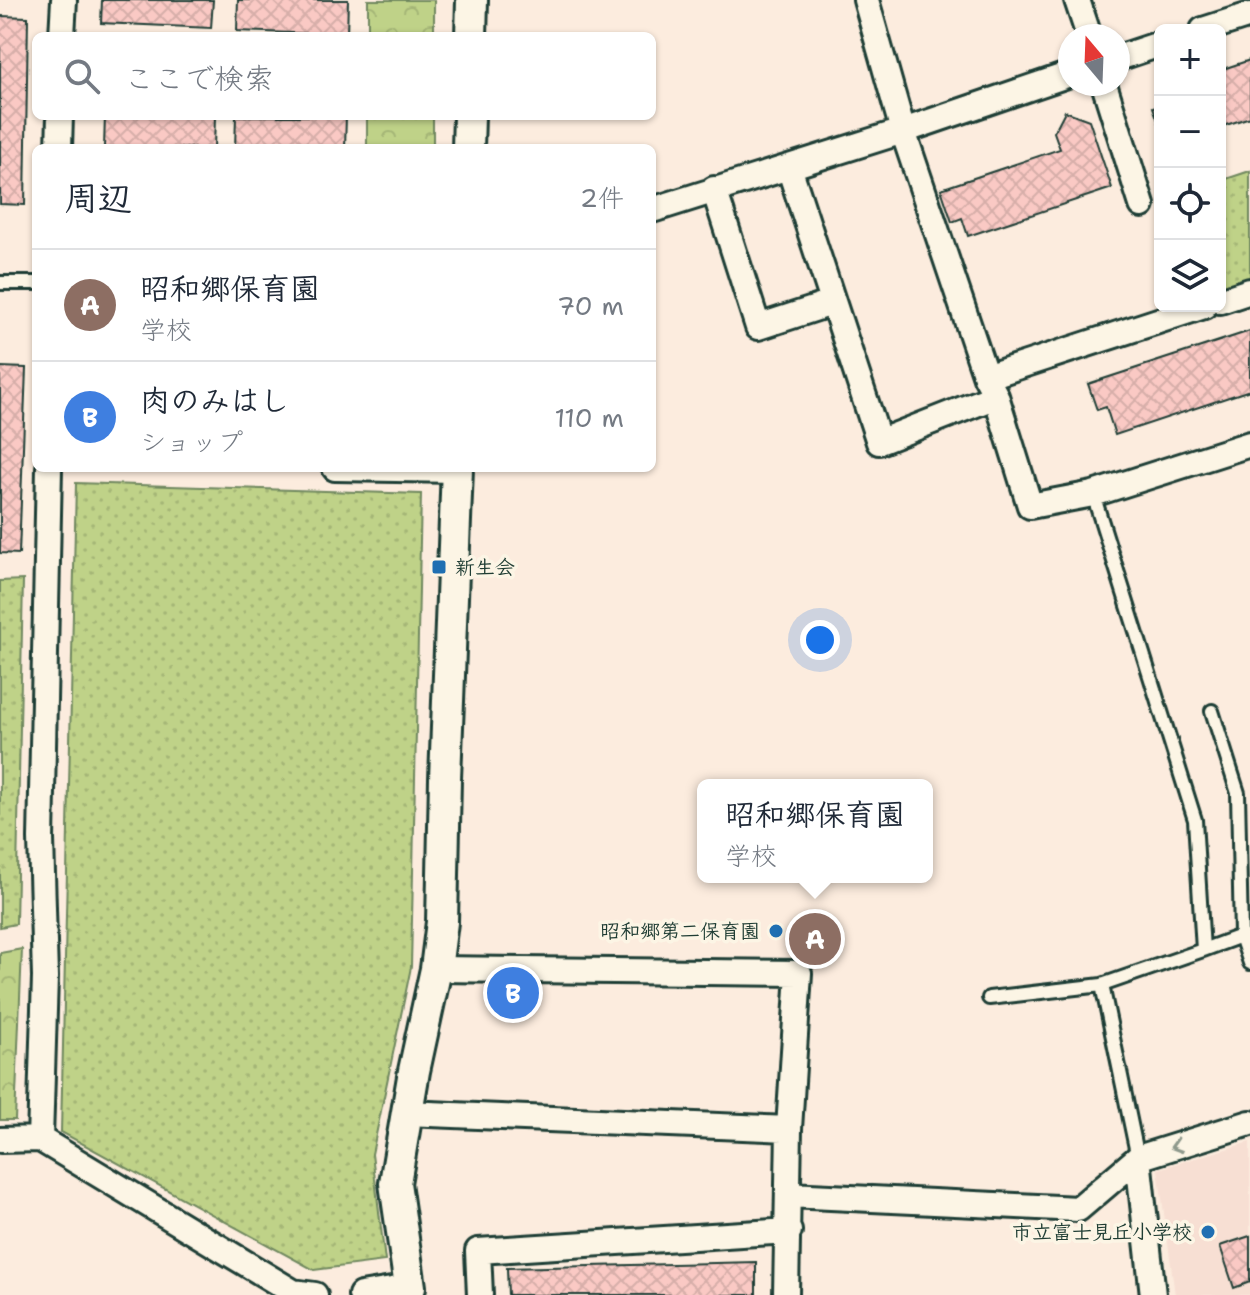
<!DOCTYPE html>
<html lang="ja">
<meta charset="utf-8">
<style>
:root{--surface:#fff;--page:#f6f6f7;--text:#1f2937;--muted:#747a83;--line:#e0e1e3;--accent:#111827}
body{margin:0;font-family:"Shantell Sans","Klee One",sans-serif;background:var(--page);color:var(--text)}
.controls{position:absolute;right:24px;top:24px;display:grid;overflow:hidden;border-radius:12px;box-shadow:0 2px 6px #0004}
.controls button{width:72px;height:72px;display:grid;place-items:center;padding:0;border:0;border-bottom:2px solid var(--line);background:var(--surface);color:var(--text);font:40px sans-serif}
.compass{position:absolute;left:1058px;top:24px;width:72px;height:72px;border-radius:50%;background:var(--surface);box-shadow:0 2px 6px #0004;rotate:341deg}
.you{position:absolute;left:820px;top:640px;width:28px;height:28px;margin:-20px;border:6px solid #fff;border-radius:50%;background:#1a73e8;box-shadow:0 0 0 12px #1a73e833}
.badge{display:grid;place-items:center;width:52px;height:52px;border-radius:50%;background:var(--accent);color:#fff;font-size:26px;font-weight:700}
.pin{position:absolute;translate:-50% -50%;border:4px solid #fff;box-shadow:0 2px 8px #0006}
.popup{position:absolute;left:697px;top:779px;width:236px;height:104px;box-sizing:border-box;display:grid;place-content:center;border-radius:12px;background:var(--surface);filter:drop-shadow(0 2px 6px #0005);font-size:26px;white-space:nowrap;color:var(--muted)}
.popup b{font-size:30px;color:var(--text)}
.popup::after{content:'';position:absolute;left:50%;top:100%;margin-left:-16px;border:16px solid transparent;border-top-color:var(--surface)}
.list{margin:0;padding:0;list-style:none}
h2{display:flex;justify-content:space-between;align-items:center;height:104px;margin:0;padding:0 32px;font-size:34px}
h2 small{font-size:26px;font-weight:400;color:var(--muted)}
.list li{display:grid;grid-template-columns:52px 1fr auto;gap:24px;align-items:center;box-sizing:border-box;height:112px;padding:0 32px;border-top:2px solid var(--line)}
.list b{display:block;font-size:30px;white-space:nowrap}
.list p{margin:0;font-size:26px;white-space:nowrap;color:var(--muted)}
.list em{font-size:26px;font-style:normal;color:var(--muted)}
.icon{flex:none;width:44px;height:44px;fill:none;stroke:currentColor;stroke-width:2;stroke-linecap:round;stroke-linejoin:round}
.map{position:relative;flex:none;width:1250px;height:1295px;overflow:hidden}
.search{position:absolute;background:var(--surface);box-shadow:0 2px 6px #0004;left:32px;top:32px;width:624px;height:88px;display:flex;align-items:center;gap:20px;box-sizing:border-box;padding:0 28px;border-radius:12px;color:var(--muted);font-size:30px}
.panel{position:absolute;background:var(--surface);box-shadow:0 2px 6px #0004;left:32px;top:144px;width:624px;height:328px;border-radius:12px}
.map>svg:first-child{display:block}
</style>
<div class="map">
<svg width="1250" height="1295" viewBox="0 0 1250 1295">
<defs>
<pattern id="grass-dots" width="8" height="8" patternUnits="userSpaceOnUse" patternTransform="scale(2)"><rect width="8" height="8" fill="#bfd288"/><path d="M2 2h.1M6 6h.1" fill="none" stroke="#a4b576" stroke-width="1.8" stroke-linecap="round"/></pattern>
<pattern id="park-crowns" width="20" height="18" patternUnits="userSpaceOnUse" patternTransform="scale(2)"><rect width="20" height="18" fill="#bfd288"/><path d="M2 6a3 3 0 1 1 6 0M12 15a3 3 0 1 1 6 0" fill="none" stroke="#a4b576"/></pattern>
<pattern id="building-cross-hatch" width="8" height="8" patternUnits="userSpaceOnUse" patternTransform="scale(2)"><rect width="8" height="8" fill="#fac9c4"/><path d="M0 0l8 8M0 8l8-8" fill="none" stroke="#d6aea9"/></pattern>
</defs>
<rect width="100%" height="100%" fill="#fcecde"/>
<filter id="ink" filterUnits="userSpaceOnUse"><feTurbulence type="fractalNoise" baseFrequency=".0125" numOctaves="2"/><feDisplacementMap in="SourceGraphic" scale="16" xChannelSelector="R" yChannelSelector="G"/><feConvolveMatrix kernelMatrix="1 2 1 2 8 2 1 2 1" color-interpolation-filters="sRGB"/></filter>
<g filter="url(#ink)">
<path fill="#f7dfd3" d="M 1250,1142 L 1250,1295 L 1175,1295 L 1158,1169 Z"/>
<path fill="url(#grass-dots)" stroke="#6f885e" stroke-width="2" d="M 1250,171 L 1250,279 L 1220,289 L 1220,181 Z
M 76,483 L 421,494 L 411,967 L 372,1154 L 385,1261 L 314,1270 L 61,1132 Z
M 23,580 L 16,924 L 0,927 L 0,581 Z"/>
<path fill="url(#park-crowns)" stroke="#6f885e" stroke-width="2" d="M 368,0 L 434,0 L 434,36 L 368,36 Z
M 367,116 L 433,116 L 433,148 L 367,148 Z
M 22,949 L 15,1120 L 0,1120 L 0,953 Z"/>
<path fill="url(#building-cross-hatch)" stroke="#1f3d34" stroke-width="2" d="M 102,0 L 213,0 L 211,28 L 101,23 Z
M 238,0 L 348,0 L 347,35 L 237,31 Z
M 0,16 L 28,17 L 25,205 L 0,204 Z
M 1250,60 L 1250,117 L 1220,127 L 1220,70 Z
M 1160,104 L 1160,126 L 1153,107 Z
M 1065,111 L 1089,120 L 1112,188 L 968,236 L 962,218 L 952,222 L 941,189 L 1060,149 L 1054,132 Z
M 105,116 L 215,116 L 214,148 L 104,148 Z
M 236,116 L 346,116 L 345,148 L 235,148 Z
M 1250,331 L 1250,390 L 1115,435 L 1106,407 L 1097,410 L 1088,384 Z
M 0,367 L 26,368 L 19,554 L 0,553 Z
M 1250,1236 L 1250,1282 L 1234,1288 L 1220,1246 Z
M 756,1262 L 756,1295 L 508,1295 L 507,1268 Z"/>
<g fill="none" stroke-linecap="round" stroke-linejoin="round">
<defs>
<path id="service" d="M 0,283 L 36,283
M 1093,494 L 1195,820 L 1203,950 L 1102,985 L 1138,1158
M 1212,711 L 1238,793 L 1241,936 L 1250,963
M 1203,950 L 1241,936
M 989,998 L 1102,985"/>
<path id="minor" d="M 866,0 L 903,131 L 986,377 L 996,396 L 1030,506 L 1093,494 L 1250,444
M 1077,0 L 1089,36
M 1203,30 L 1250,15
M 62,36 L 64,0
M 1118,58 L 1160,44
M 1104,84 L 1142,205
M 59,148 L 60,116
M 789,167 L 879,442 L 996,396
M 714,189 L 758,327 L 832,303
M 652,210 L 903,131 L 1070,74
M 1220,301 L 1250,291
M 986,377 L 1204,306
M 335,468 L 457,470
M 436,969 L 799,973 L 789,1129 L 786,1295
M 406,1113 L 789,1129
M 40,1139 L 45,977 L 41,839 L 49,468
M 0,1140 L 40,1139 L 293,1292 L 315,1295
M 1138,1158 L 1153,1295
M 789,1195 L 1078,1209 L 1138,1158 L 1250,1123
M 361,1295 L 410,1287 L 410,1295
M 480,1295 L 478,1251 L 789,1231"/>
<path id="tertiary" d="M 471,36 L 472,0
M 468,148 L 469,116
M 410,1287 L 395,1183 L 414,1071 L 436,969 L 442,922 L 445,779 L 457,468"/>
</defs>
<use href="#service" stroke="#1f3d34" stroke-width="18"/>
<use href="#minor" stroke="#1f3d34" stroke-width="30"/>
<use href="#tertiary" stroke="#1f3d34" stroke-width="36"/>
<use href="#service" stroke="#fcf5e5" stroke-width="12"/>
<use href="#minor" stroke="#fcf5e5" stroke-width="24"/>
<use href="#tertiary" stroke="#fcf5e5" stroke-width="30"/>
</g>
<defs><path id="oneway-chevron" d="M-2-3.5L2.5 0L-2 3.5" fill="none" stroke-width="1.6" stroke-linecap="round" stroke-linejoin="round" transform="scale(2)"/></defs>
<use stroke="#8e998c" href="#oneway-chevron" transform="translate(1176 1146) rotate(163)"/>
</g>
<g fill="#1f6fb2" stroke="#fcf5e5" stroke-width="3">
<rect x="431" y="559" width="16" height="16" rx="4"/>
<circle cx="776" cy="931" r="8"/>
<circle cx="1208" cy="1232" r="8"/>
</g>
<g text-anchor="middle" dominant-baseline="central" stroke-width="7" stroke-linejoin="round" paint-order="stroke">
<g font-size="20" font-weight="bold" fill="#1f3d34" stroke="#fcf5e5" text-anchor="end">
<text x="455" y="567" text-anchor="start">新生会</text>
<text x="760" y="931">昭和郷第二保育園</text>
<text x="1192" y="1232">市立富士見丘小学校</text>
</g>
</g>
</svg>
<div class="controls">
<button>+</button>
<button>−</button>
<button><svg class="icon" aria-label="locate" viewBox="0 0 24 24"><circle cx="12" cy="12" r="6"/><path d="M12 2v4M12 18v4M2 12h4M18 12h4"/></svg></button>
<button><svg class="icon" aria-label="layers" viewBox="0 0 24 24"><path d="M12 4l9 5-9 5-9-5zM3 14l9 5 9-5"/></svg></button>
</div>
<svg class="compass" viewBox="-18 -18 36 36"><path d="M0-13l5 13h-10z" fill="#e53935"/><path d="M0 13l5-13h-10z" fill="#747a83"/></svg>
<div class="you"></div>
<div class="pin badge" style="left:815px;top:939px;background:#8d6e63">A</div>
<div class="popup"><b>昭和郷保育園</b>学校</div>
<div class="pin badge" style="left:513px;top:993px;background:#3f7fe0">B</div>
<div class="search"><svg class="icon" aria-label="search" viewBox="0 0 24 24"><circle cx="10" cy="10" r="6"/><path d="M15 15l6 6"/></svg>ここで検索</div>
<section class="panel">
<h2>周辺<small>2件</small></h2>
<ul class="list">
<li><span class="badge" style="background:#8d6e63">A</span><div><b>昭和郷保育園</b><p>学校</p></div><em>70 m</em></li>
<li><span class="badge" style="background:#3f7fe0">B</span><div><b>肉のみはし</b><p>ショップ</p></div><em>110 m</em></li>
</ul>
</section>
</div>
